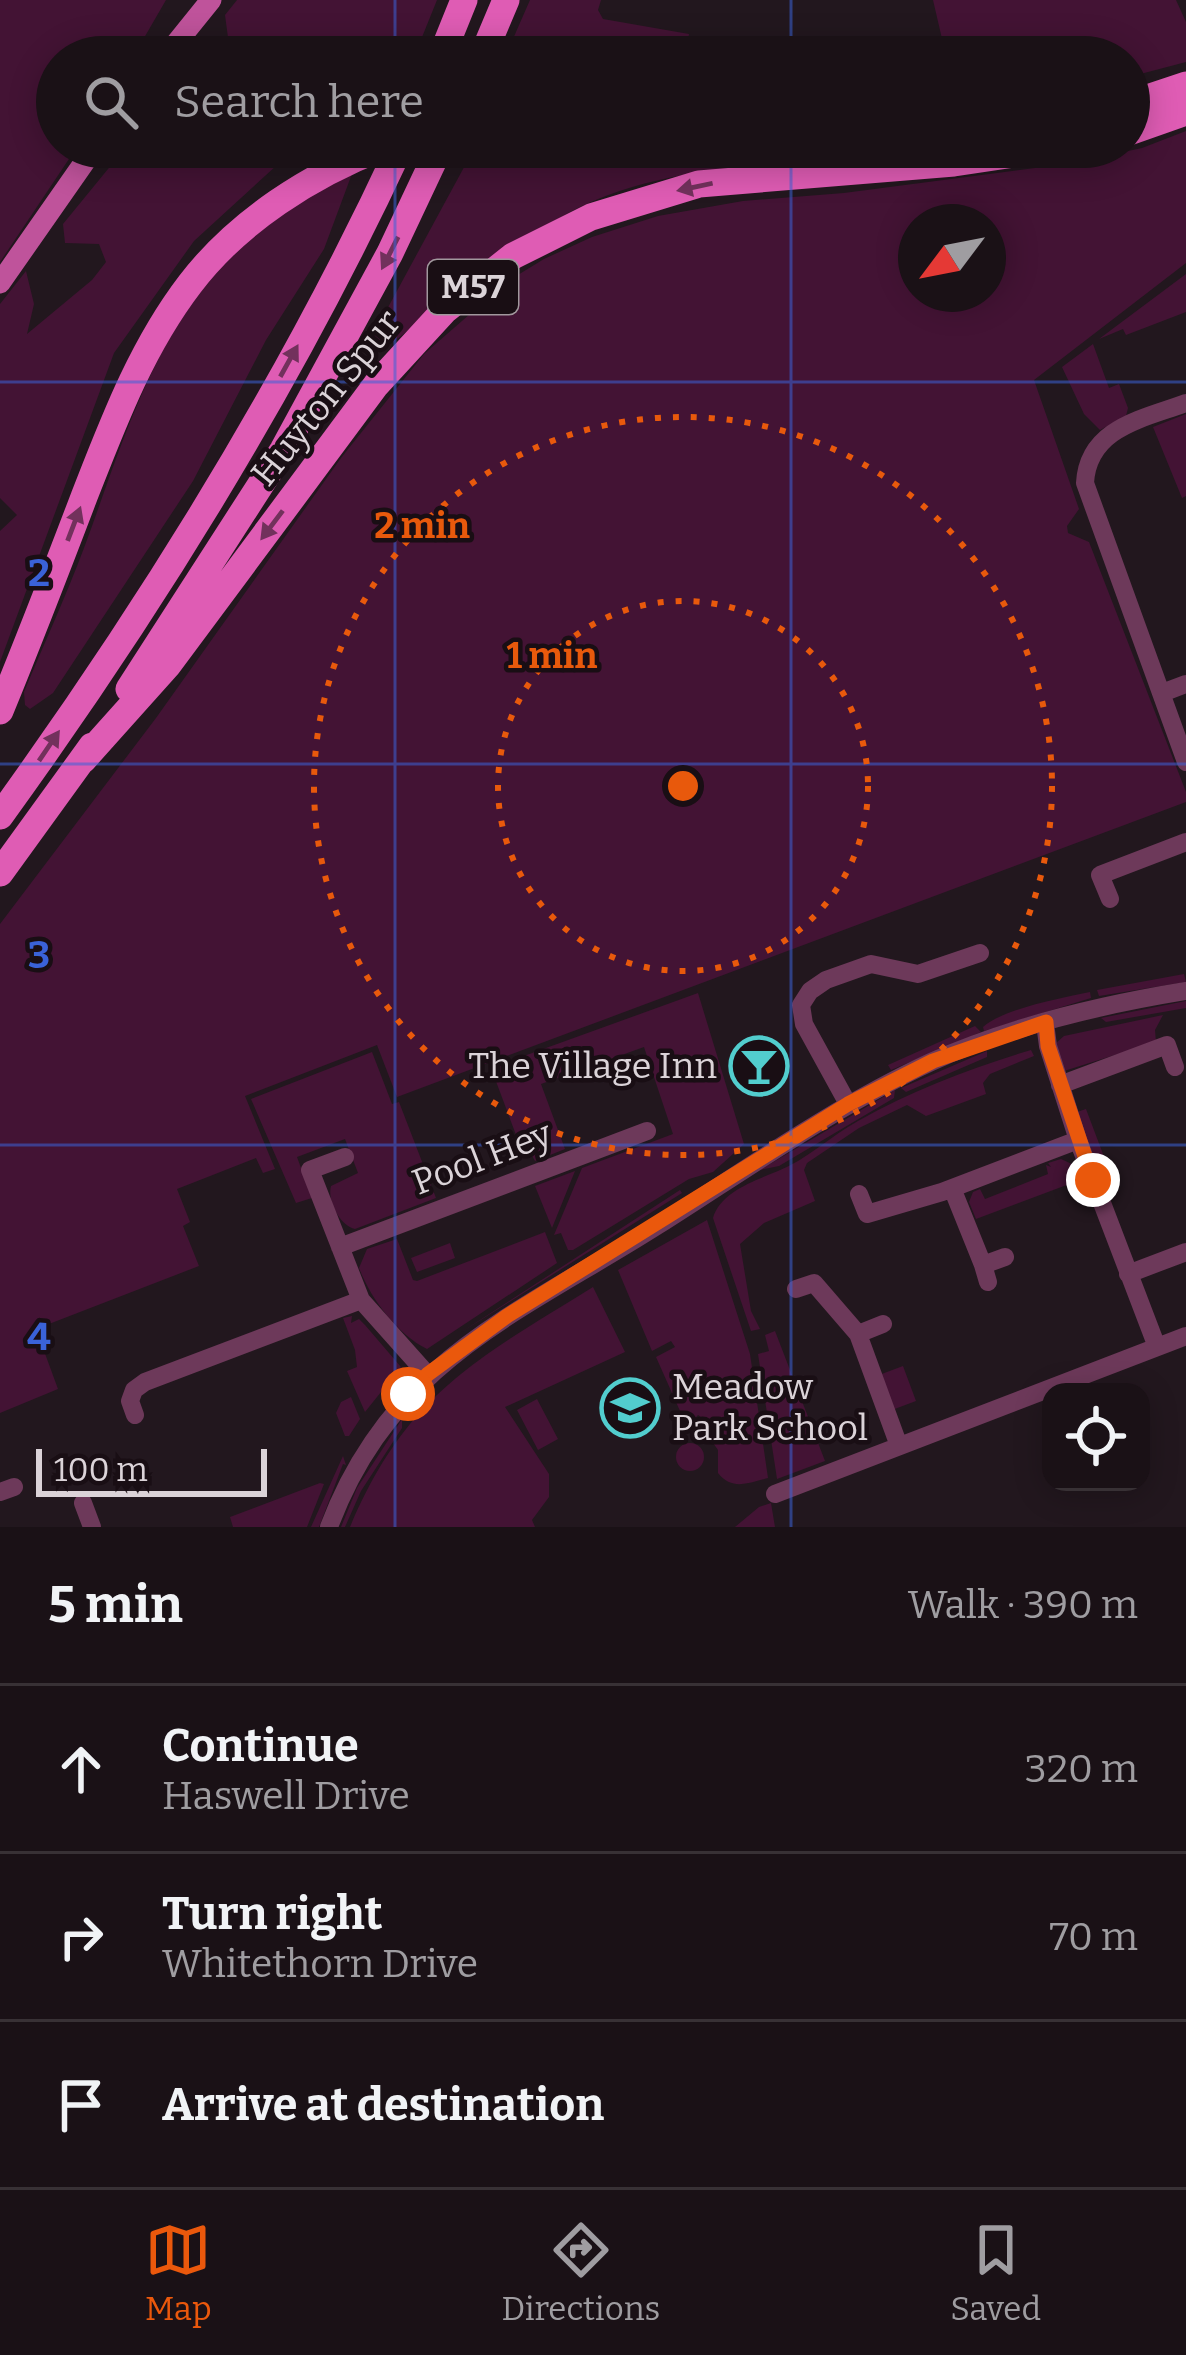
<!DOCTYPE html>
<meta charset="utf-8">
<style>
:root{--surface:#1a1116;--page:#231a1f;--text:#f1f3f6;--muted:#9f9da1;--line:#383135;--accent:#ea580c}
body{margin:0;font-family:Bitter,serif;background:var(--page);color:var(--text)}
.controls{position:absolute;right:36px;bottom:36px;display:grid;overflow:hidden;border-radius:24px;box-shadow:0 6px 30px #0003}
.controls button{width:108px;height:108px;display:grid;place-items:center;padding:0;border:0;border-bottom:3px solid var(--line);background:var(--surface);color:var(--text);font:60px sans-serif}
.compass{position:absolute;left:898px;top:204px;width:108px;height:108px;border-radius:50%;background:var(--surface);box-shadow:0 6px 30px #0003;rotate:238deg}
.scale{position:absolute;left:36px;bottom:30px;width:231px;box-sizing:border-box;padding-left:12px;border:6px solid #dbd3d8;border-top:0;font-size:33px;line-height:42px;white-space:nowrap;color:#dbd3d8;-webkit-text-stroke:9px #190e14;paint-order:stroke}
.stop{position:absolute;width:36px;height:36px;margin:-27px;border:9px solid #ea580c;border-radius:50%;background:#fff}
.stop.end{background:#ea580c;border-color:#fff;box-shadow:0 3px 12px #0008}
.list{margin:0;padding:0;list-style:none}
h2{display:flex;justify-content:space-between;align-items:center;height:156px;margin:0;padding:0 48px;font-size:51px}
h2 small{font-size:39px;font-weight:400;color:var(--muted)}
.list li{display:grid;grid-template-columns:78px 1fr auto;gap:36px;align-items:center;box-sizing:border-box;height:168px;padding:0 48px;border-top:3px solid var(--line)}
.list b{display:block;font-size:45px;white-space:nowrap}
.list p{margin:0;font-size:39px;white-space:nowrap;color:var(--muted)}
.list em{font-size:39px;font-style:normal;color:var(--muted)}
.icon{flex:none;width:66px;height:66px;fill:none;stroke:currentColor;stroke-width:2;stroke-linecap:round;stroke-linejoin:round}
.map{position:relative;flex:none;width:1186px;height:1527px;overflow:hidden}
.search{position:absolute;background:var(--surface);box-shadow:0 6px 30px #0003;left:36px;right:36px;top:36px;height:132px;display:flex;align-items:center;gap:30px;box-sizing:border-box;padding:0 42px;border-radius:66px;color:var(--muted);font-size:45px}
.sheet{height:660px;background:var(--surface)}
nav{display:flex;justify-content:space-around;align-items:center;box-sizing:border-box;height:168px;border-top:3px solid var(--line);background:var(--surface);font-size:33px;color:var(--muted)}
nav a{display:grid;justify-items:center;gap:6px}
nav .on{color:var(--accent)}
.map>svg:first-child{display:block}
</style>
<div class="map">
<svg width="1186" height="1527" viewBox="0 0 1186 1527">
<rect width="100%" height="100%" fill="#22171e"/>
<path fill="#431334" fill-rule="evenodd" d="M 0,0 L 166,0 L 133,57 L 57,57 L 57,147 L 77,147 L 0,262 Z
M 237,0 L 437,0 L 414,57 L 224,57 L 229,45 L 225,15 Z
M 530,0 L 601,0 L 598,10 L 603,19 L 689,34 L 685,57 L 505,57 Z
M 933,0 L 1176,0 L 1186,22 L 1186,62 L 1129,77 L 1129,57 L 776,57 L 778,49 C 835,60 886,52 943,43 Z
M 1186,131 L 1186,263 L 1034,380 L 1079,509 L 1067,526 L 1068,533 L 1089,542 L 1186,792 L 1186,802 L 397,1097 L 377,1045 L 245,1096 L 275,1169 L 263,1173 L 256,1158 L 177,1189 L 190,1222 L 183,1226 L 199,1266 L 36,1329 L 58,1389 L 0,1413 L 0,924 L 156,718 L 341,458 L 424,354 L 508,281 L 544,259 L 592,237 L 658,216 L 743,201 L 844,193 L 1073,163 L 1142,148 ZM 916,222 L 988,222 L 988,294 L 916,294 Z
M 126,147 L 306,147 L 277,165 L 194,241 L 114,353 L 0,662 L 0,531 L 17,515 L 0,498 L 0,304 L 26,271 L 34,304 L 27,334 L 92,280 L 106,262 L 99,244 L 65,243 L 63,224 Z
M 475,147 L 788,147 L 830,152 L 836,158 C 743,168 641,169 558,219 C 519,242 478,269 443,298 C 421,316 399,346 369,352 L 366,348 Z
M 353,171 L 324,249 L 266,340 L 193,481 L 53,693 L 30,709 L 25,705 L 24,692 C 44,644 66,596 84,548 C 121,448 154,331 232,254 C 267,219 312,196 353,171 Z
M 1186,274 L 1186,312 L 1126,335 L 1123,329 L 1099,339 Z
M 1093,344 L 1109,388 L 1119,384 L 1128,408 L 1126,416 L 1100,430 L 1084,414 L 1062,367 Z
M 1186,414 L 1186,496 L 1182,498 L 1153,427 Z
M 1184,974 L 1186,982 L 1099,996 L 1097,990 Z
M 1090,992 L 1091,998 L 984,1031 L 983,1027 C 1003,1009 1061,998 1090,992 Z
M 698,993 L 744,1144 L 713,1172 L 689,1179 L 573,1250 L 568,1250 L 561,1233 L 554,1235 L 582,1168 L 673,1134 L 644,1047 L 541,1084 L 565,1149 L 535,1161 L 530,1152 L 522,1151 L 491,1068 Z
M 1186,1001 L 1186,1008 L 1106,1022 L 1101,1018 Z
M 1163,1015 L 1155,1030 L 1156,1042 L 1064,1071 L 1056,1043 L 1064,1036 Z
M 975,1026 L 981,1032 L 891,1070 L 888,1065 Z
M 1031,1050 L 1034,1056 L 990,1074 L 983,1083 L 986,1094 L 926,1116 L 907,1105 L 859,1128 L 807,1163 L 804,1170 L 815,1201 L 764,1223 L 740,1244 L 751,1311 L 760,1329 L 751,1331 L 713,1218 C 720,1192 756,1180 778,1171 C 806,1160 831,1136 858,1121 C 913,1090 971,1068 1031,1050 Z
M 987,1051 L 987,1057 L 906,1092 L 901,1088 Z
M 372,1052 L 392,1104 L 399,1102 L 436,1198 L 355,1229 C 339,1225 327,1200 331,1186 L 358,1173 L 345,1139 L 297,1157 L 312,1198 L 296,1203 L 251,1099 Z
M 895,1090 L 894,1098 L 779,1166 L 760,1170 Z
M 1086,1109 L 1109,1170 L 1100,1173 L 1077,1112 Z
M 1061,1159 L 1074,1165 L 1080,1180 L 976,1219 L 969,1202 L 973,1192 L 980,1189 L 985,1199 L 1048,1174 L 1046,1165 L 1051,1167 L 1048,1163 Z
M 575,1171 L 552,1228 L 535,1186 Z
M 680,1190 L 682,1193 L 460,1333 Z
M 707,1220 L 750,1354 L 768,1478 C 749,1483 732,1491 718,1473 L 718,1450 L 711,1440 L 717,1429 L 698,1415 L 689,1425 L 684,1420 L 656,1357 L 675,1347 L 671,1341 L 652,1351 L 618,1270 Z
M 545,1232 L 557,1263 L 427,1349 C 397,1334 371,1299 359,1268 L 367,1249 L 397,1239 L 413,1280 L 417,1281 Z
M 450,1243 L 455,1258 L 417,1272 L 411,1258 Z
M 593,1287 L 625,1352 L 505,1407 L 549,1474 L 549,1497 L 532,1520 L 535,1527 L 350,1527 C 406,1394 477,1359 593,1287 Z
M 352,1316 L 351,1323 L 359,1319 L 365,1325 L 401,1367 L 365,1412 L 347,1371 L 357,1367 L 355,1350 L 343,1318 Z
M 775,1331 L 825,1461 L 777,1479 L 758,1354 L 769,1351 L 765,1335 Z
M 903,1366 L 916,1401 L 892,1410 L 879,1375 Z
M 351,1397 L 360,1419 L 349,1436 L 345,1436 L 336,1413 L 341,1402 Z
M 537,1399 L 558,1439 L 538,1450 L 517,1410 Z
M 402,1419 L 402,1428 L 361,1491 L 345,1527 L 341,1527 L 357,1488 Z
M676 1457a14 14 0 1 1 28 0a14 14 0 1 1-28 0Z
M 343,1456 L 346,1465 L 343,1464 L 319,1527 L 311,1527 Z
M 320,1483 L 324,1484 L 307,1527 L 233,1527 L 230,1517 Z
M 771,1503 L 775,1527 L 735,1527 L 759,1507 Z"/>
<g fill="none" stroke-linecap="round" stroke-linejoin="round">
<path stroke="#6d395a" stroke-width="18" d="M 1186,403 C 1142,419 1088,428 1085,483 L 1186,762
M 1162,693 L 1186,684
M 1110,899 L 1100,875 L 1186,842
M 1045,1023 L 1048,1046 L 1078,1140 L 1157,1347
M 1060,1085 L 1167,1045 L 1175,1067
M 848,1104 L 804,1024 L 801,1005 L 810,991 L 826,980 L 871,964 L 918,974 L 980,953
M 345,1157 L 310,1170 L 361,1300 L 427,1374
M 952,1188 L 983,1265
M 859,1194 L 867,1214 L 942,1192 L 1078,1140
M 340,1247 L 647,1131
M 1128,1274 L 1186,1252
M 988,1282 L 983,1265 L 1005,1257
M 796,1289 L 814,1283 L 858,1334 L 899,1446
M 858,1334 L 883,1324
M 135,1415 L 130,1401 L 134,1390 L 145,1382 L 361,1300
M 0,1492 L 14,1487
M 775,1494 L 1186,1336
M 83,1503 L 92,1527
M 329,1527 C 391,1361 518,1314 657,1226 C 747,1169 834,1107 931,1062 C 1011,1026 1100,1005 1186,991"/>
<path stroke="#bf539b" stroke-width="21" d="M 165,57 L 211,0
M 0,283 L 95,147"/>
<path stroke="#df5cb4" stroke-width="27" d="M 441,57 L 464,0
M 482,57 L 506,0
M 1129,104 L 1186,85
M 1129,132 L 1186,112
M 129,689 L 283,450 L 390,253 L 440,147
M 0,711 C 29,640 57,568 84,497 C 113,423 141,348 190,284 C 238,221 311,175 383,147
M 83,760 L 168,665 L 376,385 L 444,311 L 513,256 L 591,217 L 699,184 L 954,163 L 1061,147
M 0,816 C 152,606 291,382 400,147
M 0,873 L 92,746"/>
</g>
<defs><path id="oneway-solid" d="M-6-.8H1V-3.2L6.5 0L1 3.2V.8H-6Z" transform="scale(3)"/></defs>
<g fill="#72315c">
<use href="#oneway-solid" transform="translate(695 187) rotate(168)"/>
<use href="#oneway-solid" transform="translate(390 253) rotate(117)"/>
<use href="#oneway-solid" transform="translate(289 361) rotate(-61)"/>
<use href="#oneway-solid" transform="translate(74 524) rotate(-69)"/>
<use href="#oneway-solid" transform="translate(272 525) rotate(127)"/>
<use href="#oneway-solid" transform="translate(49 746) rotate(-56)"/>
</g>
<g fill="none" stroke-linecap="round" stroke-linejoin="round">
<path stroke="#ea580c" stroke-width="15" d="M 408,1394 L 428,1374 L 507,1316 L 848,1104 L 933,1061 L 1046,1022 L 1048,1046 L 1093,1180"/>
</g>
<path fill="none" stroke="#3a62d8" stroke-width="3" stroke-opacity="0.55" d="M 395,0 L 395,57M 791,0 L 791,57M 395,147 L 395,1527M 791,147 L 791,1527M 0,382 L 1186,382M 0,764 L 1186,764M 0,1145 L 1186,1145"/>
<g fill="none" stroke="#e8590c" stroke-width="6" stroke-dasharray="6 12">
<circle cx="683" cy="786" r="185"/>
<circle cx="683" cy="786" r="369"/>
</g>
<defs>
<symbol id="bar-ring" viewBox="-11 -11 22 22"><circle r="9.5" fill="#190e14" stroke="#52cdce" stroke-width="1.5"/><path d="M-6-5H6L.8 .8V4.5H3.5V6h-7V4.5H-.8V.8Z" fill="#52cdce"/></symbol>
<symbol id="school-ring" viewBox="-11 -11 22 22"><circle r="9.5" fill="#190e14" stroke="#52cdce" stroke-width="1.5"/><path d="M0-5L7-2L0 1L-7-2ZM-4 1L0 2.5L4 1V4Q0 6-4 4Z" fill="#52cdce"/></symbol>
</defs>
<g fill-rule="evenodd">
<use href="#bar-ring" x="726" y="1033" width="66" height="66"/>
<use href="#school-ring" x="597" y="1375" width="66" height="66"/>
</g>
<g text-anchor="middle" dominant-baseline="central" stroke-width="9" stroke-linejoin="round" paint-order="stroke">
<rect fill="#190e14" stroke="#a1989d" stroke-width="3" x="428" y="260" width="90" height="54" rx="9"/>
<g font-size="33" font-weight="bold" fill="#dbd3d8">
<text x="473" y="287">M57</text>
</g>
<g font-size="36" fill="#dbd3d8" stroke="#190e14">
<text transform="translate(326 398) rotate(-51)">Huyton Spur</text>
<text transform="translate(482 1158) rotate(-21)">Pool Hey</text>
</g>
<g font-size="36" fill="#dbd3d8" stroke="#190e14" text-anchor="end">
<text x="717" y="1066">The Village Inn</text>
<text x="672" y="1387" text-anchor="start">Meadow<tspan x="672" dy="41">Park School</tspan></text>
</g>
</g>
<g font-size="39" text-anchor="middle" font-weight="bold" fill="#3a62d8" stroke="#190e14" stroke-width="9" stroke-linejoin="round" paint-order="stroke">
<text x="39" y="586">2</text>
<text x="39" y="968">3</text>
<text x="39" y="1350">4</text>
</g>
<circle cx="683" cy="786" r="18" fill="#e8590c" stroke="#190e14" stroke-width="6"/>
<g font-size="36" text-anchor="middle" font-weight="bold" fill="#e8590c" stroke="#190e14" stroke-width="9" stroke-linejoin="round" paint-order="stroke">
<text x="422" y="538">2 min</text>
<text x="552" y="668">1 min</text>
</g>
</svg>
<div class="controls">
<button><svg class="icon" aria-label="locate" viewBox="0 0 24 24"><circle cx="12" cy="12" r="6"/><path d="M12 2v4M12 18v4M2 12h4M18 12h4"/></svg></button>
</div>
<svg class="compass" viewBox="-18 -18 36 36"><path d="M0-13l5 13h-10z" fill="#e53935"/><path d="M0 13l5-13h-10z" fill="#9f9da1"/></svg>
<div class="scale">100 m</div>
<div class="stop" style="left:408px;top:1394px"></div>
<div class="stop end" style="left:1093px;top:1180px"></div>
<div class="search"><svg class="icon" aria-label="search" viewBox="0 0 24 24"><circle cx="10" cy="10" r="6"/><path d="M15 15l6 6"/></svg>Search here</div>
</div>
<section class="sheet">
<h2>5 min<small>Walk · 390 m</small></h2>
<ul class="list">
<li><svg class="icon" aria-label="ahead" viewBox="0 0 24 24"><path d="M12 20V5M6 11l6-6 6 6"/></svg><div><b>Continue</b><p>Haswell Drive</p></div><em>320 m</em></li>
<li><svg class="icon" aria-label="right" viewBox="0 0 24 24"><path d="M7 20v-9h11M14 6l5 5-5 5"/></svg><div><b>Turn right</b><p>Whitethorn Drive</p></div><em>70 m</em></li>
<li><svg class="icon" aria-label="arrive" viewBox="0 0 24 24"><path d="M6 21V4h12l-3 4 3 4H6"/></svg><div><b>Arrive at destination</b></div></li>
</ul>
</section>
<nav>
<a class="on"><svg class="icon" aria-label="map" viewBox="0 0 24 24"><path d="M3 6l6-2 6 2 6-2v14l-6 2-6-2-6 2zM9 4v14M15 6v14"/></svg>Map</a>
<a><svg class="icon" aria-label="directions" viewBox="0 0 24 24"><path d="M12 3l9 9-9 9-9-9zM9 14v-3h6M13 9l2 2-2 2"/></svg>Directions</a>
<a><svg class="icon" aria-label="saved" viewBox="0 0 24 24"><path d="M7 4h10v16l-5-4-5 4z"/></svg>Saved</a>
</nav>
